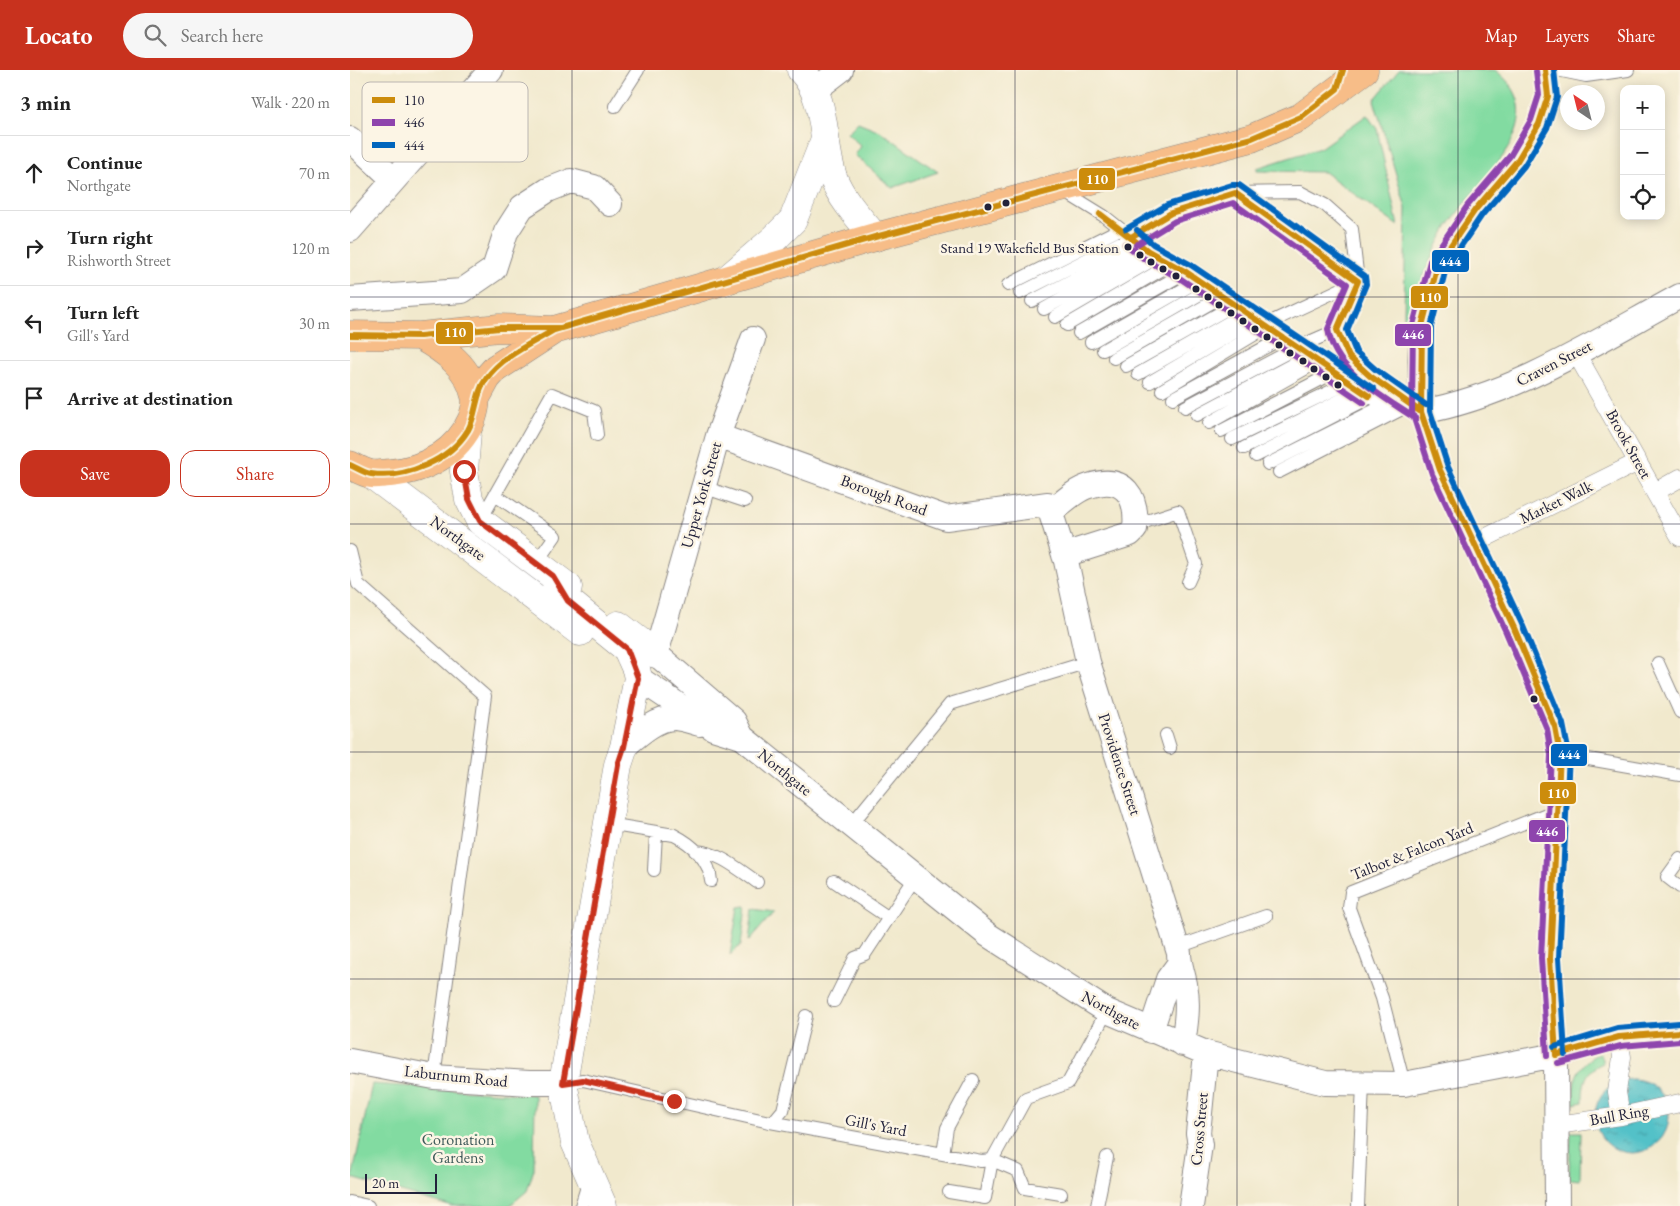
<!DOCTYPE html>
<meta charset="utf-8">
<style>
:root{--surface:#fff;--page:#f6f6f6;--text:#222;--muted:#767676;--line:#e0e0e0;--accent:#c8321e}
body{margin:0;font-family:"EB Garamond",serif;background:var(--page);color:var(--text)}
.controls{position:absolute;right:15px;top:15px;display:grid;overflow:hidden;border-radius:10px;box-shadow:0 2px 12px #0003}
.controls button{width:45px;height:45px;display:grid;place-items:center;padding:0;border:0;border-bottom:1px solid var(--line);background:var(--surface);color:var(--text);font:25px sans-serif}
.compass{position:absolute;left:1210px;top:15px;width:45px;height:45px;border-radius:50%;background:var(--surface);box-shadow:0 2px 12px #0003;rotate:325deg}
.scale{position:absolute;left:15px;bottom:12px;width:72px;box-sizing:border-box;padding-left:5px;border:2px solid #22223b;border-top:0;font-size:14px;line-height:18px;white-space:nowrap;color:#22223b;-webkit-text-stroke:4px #fcf5e5;paint-order:stroke}
.stop{position:absolute;width:15px;height:15px;margin:-11px;border:4px solid #c8321e;border-radius:50%;background:#fff}
.stop.end{background:#c8321e;border-color:#fff;box-shadow:0 1px 5px #0008}
.list{margin:0;padding:0;list-style:none}
h2{display:flex;justify-content:space-between;align-items:center;height:65px;margin:0;padding:0 20px;font-size:21px}
h2 small{font-size:16px;font-weight:400;color:var(--muted)}
.list li{display:grid;grid-template-columns:32px 1fr auto;gap:15px;align-items:center;box-sizing:border-box;height:75px;padding:0 20px;border-top:1px solid var(--line)}
.list b{display:block;font-size:19px;white-space:nowrap}
.list p{margin:0;font-size:16px;white-space:nowrap;color:var(--muted)}
.list em{font-size:16px;font-style:normal;color:var(--muted)}
.actions{display:flex;gap:10px;padding:15px 20px}
.actions a{flex:1;padding:11px 0;border:1px solid var(--accent);border-radius:15px;text-align:center;font-size:18px;color:var(--accent)}
.actions .main{background:var(--accent);color:#fff}
.icon{flex:none;width:28px;height:28px;fill:none;stroke:currentColor;stroke-width:2;stroke-linecap:round;stroke-linejoin:round}
.map{position:relative;flex:none;width:1330px;height:1136px;overflow:hidden}
header{display:flex;align-items:center;gap:30px;box-sizing:border-box;height:70px;padding:0 25px;background:var(--accent);color:#fff}
header strong{font-size:24px}
nav{display:flex;gap:28px;margin-inline-start:auto;font-size:18px}
.search{width:350px;height:45px;background:var(--page);display:flex;align-items:center;gap:12px;box-sizing:border-box;padding:0 18px;border-radius:28px;color:var(--muted);font-size:19px}
main{display:flex}
aside{flex:1;background:var(--surface)}
.map>svg:first-child{display:block}
</style>
<header>
<strong>Locato</strong>
<div class="search"><svg class="icon" aria-label="search" viewBox="0 0 24 24"><circle cx="10" cy="10" r="6"/><path d="M15 15l6 6"/></svg>Search here</div>
<nav><a>Map</a><a>Layers</a><a>Share</a></nav>
</header>
<main>
<aside>
<h2>3 min<small>Walk · 220 m</small></h2>
<ul class="list">
<li><svg class="icon" aria-label="ahead" viewBox="0 0 24 24"><path d="M12 20V5M6 11l6-6 6 6"/></svg><div><b>Continue</b><p>Northgate</p></div><em>70 m</em></li>
<li><svg class="icon" aria-label="right" viewBox="0 0 24 24"><path d="M7 20v-9h11M14 6l5 5-5 5"/></svg><div><b>Turn right</b><p>Rishworth Street</p></div><em>120 m</em></li>
<li><svg class="icon" aria-label="left" viewBox="0 0 24 24"><path d="M17 20v-9H6M10 6l-5 5 5 5"/></svg><div><b>Turn left</b><p>Gill's Yard</p></div><em>30 m</em></li>
<li><svg class="icon" aria-label="arrive" viewBox="0 0 24 24"><path d="M6 21V4h12l-3 4 3 4H6"/></svg><div><b>Arrive at destination</b></div></li>
</ul>
<div class="actions"><a class="main">Save</a><a>Share</a></div>
</aside>
<div class="map">
<svg width="1330" height="1136" viewBox="0 0 1330 1136">
<defs>
<pattern id="water-ripples" width="26" height="14" patternUnits="userSpaceOnUse" patternTransform="scale(1.25)"><rect width="26" height="14" fill="#53c1c8"/><path d="M2 4q2-2 4 0t4 0M15 11q2-2 4 0t4 0" fill="none" stroke="#449ca4"/></pattern>
</defs>
<rect width="100%" height="100%" fill="#fcf5e5"/>
<filter id="ink" filterUnits="userSpaceOnUse"><feTurbulence type="fractalNoise" baseFrequency=".02" numOctaves="2"/><feDisplacementMap in="SourceGraphic" scale="10" xChannelSelector="R" yChannelSelector="G"/><feConvolveMatrix kernelMatrix="1 2 1 2 8 2 1 2 1" color-interpolation-filters="sRGB"/></filter>
<filter id="wash" filterUnits="userSpaceOnUse"><feTurbulence type="fractalNoise" baseFrequency=".0096" numOctaves="4" result="noise"/><feDisplacementMap in="SourceGraphic" scale="20" xChannelSelector="R" yChannelSelector="G"/><feGaussianBlur stdDeviation="1.12" result="paint"/><feColorMatrix in="noise" values="0 0 0 0 0 0 0 0 0 0 0 0 0 0 0 0 0 1.4 0 .05"/><feComposite in="paint" operator="in"/></filter>
<g filter="url(#wash)">
<rect width="100%" height="100%" fill="#f1e9cd"/>
<path fill="#82dba1" stroke="#527e6e" d="M 1049,0 L 1145,0 C 1213,51 1121,115 1095,161 C 1078,190 1068,222 1058,253 L 1054,251 L 1056,138 L 1024,30 Z
M 1017,45 L 1027,59 L 1048,156 L 974,102 L 907,101 L 907,98 L 970,78 Z
M 508,52 L 530,61 L 588,102 L 542,118 L 505,85 L 511,76 L 497,63 Z
M 396,836 L 391,875 L 380,885 L 388,837 Z
M 403,839 L 424,842 L 399,871 Z
M 1250,983 L 1253,993 C 1234,1001 1233,1014 1233,1032 L 1224,1034 C 1222,1010 1227,993 1250,983 Z
M 22,1014 L 185,1025 L 184,1099 L 177,1121 L 159,1136 L 100,1136 L 2,1108 Z
M 1221,1062 L 1231,1062 L 1230,1110 L 1219,1109 Z"/>
<path fill="url(#water-ripples)" stroke="#3a7282" d="M1245 1046a37 37 0 1 1 74 0a37 37 0 1 1-74 0Z"/>
</g>
<g filter="url(#ink)">
<g fill="none" stroke-linecap="round" stroke-linejoin="round">
<defs>
<path id="service" d="M 1207,0 L 1236,6 L 1278,0
M 265,36 L 288,0
M 712,120 L 754,146 L 798,181 L 836,202 L 1030,333 L 1066,341
M 885,123 L 950,122 L 975,135 L 1002,159 L 1008,211 L 914,255
M 658,215 L 770,159
M 670,223 L 781,167 L 821,143 L 885,123 L 1008,211 L 987,260 L 999,287 L 1020,306 L 1071,342
M 682,231 L 790,175
M 694,239 L 798,181
M 705,247 L 808,187
M 717,255 L 821,194
M 729,263 L 836,202
M 741,272 L 848,211
M 753,280 L 859,219
M 764,288 L 871,227
M 776,296 L 884,235
M 788,304 L 895,243
M 800,312 L 907,249
M 812,320 L 917,257
M 823,328 L 934,267
M 835,337 L 948,277 L 987,260
M 847,345 L 960,285
M 859,353 L 969,291
M 871,361 L 985,302
M 882,369 L 1000,312
M 894,378 L 1011,320
M 906,386 L 1021,327
M 918,394 L 1037,334
M 929,402 L 1054,338
M 353,417 L 395,431
M 145,425 L 205,466 L 186,493
M 130,451 L 202,324 L 244,341 L 247,365
M 785,455 L 828,441 L 846,494 L 838,512
M 0,481 L 8,514 L 135,626 L 84,1007
M 1308,593 L 1330,642
M 816,665 L 820,678
M 1210,684 L 1330,705
M 258,754 L 324,765 C 342,774 360,790 361,811
M 500,756 L 600,634 L 738,592
M 345,781 C 369,782 388,799 407,812
M 1330,789 L 1317,807 L 1330,817
M 304,800 L 306,763
M 484,811 L 539,848
M 828,877 L 916,846
M 484,931 L 505,888 L 515,884 L 565,808
M 213,1013 L 233,1010 L 415,1051 L 631,1091 L 642,1090 L 676,1028 L 718,1013 L 757,941
M 1054,1014 L 1032,928 L 999,838 L 1001,822 L 1209,739
M 423,1052 L 433,1040 L 456,946
M 593,1084 L 597,1058 L 623,1010
M 599,1122 L 635,1128 L 642,1090 L 668,1101 L 675,1118 L 711,1124
M 0,1132 L 18,1136
M 231,1136 L 239,1110
M 747,1136 L 757,1087
M 1008,1136 L 1013,1014"/>
<path id="pedestrian" d="M 1226,283 L 1330,467
M 1305,422 L 1330,408
M 1125,473 L 1288,392
M 1269,967 L 1272,987 L 1267,1022 L 1271,1046
M 1207,1055 L 1271,1046 L 1330,1033"/>
<path id="minor" d="M 1195,0 L 1198,26 L 1189,54 L 1167,91 L 1125,140 L 1088,194 L 1072,256 L 1070,290 L 1071,342 L 1090,400 L 1164,558 L 1205,657 L 1210,684 L 1200,888 L 1206,985 L 1207,1136
M 465,20 L 491,0
M 0,69 L 44,110
M 0,160 L 141,0
M 0,229 L 112,221 L 144,199 L 156,162 L 172,137 L 198,120 L 221,111 L 244,117 L 260,134
M 1071,342 C 1165,325 1247,271 1330,226
M 368,366 L 596,448 L 698,434 L 716,491 L 738,592 L 829,883 C 829,894 833,903 835,914 C 839,934 836,954 833,974
M 701,442 C 712,433 725,420 739,416 C 775,404 788,427 785,459 L 780,464 L 714,485
M 288,608 L 363,658 L 392,667 L 638,865 L 757,941 L 856,983 L 975,1013 L 1054,1014 L 1206,985 L 1269,967 L 1330,962
M 392,667 L 384,651 L 306,584 L 368,366 L 403,269
M 274,677 C 288,665 307,647 326,648 C 334,649 342,652 350,654
M 801,961 L 818,909 L 829,894
M 0,991 L 84,1007 L 179,1013 L 213,1013
M 841,1136 L 850,1075 L 848,1063 L 856,983"/>
<path id="tertiary" d="M 451,0 C 478,29 471,71 483,107 C 491,129 510,149 525,167
M 375,211 L 424,169 L 443,150 L 475,69
M 117,361 L 114,401 L 119,429 L 130,451 L 218,517
M 21,404 L 230,562
M 203,506 L 218,531 L 277,579 L 286,599 L 288,608 L 274,677 L 268,695 L 213,1013 L 225,1072 L 253,1136
M 268,555 L 306,584"/>
<path id="trunk" d="M 0,265 L 70,266 L 149,258 L 204,260
M 126,328 L 137,308 L 146,298 L 204,260 L 525,167 L 902,68 L 951,47 L 1014,0
M 0,395 C 6,398 14,403 21,404 C 27,405 35,403 40,403 C 76,400 108,382 122,349 C 124,343 127,332 125,326 C 119,297 95,280 70,266"/>
</defs>
<use href="#service" stroke="#8a8684" stroke-width="14"/>
<use href="#pedestrian" stroke="#8a8684" stroke-width="19"/>
<use href="#minor" stroke="#8a8684" stroke-width="26"/>
<use href="#tertiary" stroke="#8a8684" stroke-width="29"/>
<use href="#trunk" stroke="#8a8684" stroke-width="29"/>
<use href="#service" stroke="#fff" stroke-width="12"/>
<use href="#pedestrian" stroke="#fff" stroke-width="18"/>
<use href="#minor" stroke="#fff" stroke-width="24"/>
<use href="#tertiary" stroke="#fff" stroke-width="28"/>
<use href="#trunk" stroke="#f7bd88" stroke-width="28"/>
<defs>
<path id="bus-1" d="M 1195,0 L 1198,26 L 1189,54 L 1167,91 L 1125,140 L 1088,194 L 1072,256 L 1071,342 L 1090,400 L 1164,558 L 1205,657 L 1210,684 L 1200,888 L 1206,985
M 750,144 L 798,181 L 836,202 L 1019,326
M 781,167 L 821,143 L 885,123 L 1008,211 L 987,260 L 999,287 L 1020,306 L 1071,342
M 0,265 L 70,266 L 149,258 L 209,258
M 0,395 C 7,398 14,403 21,404 C 56,409 100,390 118,360 C 127,344 125,324 136,309 C 152,286 181,274 204,260 L 525,167 L 902,68 L 951,47 L 987,19 L 993,0
M 1206,985 L 1269,967 L 1330,962"/>
<path id="bus-2" d="M 1186,1 L 1189,25 L 1181,50 L 1160,86 L 1118,135 L 1080,191 L 1063,255 L 1062,342 L 1082,404 L 1156,562 L 1197,659 L 1201,685 L 1191,888 L 1197,986
M 775,174 L 793,188 L 831,209 L 1014,333
M 786,175 L 825,151 L 883,133 L 997,214 L 978,259 C 984,302 1034,327 1066,349
M 1208,993 L 1271,976 L 1330,971"/>
<path id="bus-3" d="M 1204,0 L 1207,27 L 1197,58 L 1174,96 L 1132,145 L 1096,198 L 1081,257 L 1080,341 L 1098,397 L 1172,554 L 1213,654 L 1219,684 L 1209,888 L 1215,984
M 776,159 L 817,135 L 882,115 L 889,115 L 1015,206 L 1016,214 L 997,260 L 1006,282 L 1025,299 L 1076,335
M 787,160 L 803,174 L 841,195 L 1024,319
M 1204,977 L 1267,958 L 1329,953"/>
</defs>
<use href="#bus-1" stroke="#fcf5e5" stroke-width="10"/>
<use href="#bus-2" stroke="#fcf5e5" stroke-width="10"/>
<use href="#bus-3" stroke="#fcf5e5" stroke-width="10"/>
<use href="#bus-1" stroke="#cc8c0c" stroke-width="6"/>
<use href="#bus-2" stroke="#8e44ad" stroke-width="6"/>
<use href="#bus-3" stroke="#0065bd" stroke-width="6"/>
</g>
</g>
<g fill="none" stroke-linecap="round" stroke-linejoin="round" filter="url(#ink)">
<path stroke="#c8321e" stroke-width="6" d="M 114,401 L 119,429 L 130,451 L 203,506 L 218,531 L 277,579 L 288,608 L 274,677 L 268,695 L 213,1013 L 233,1010 L 324,1031"/>
</g>
<path fill="none" stroke="#22223b" stroke-width="1" stroke-opacity="0.55" d="M 222,0 L 222,1136M 443,0 L 443,1136M 665,0 L 665,1136M 887,0 L 887,1136M 1108,0 L 1108,1136M 0,227 L 1330,227M 0,454 L 1330,454M 0,682 L 1330,682M 0,909 L 1330,909"/>
<g fill="#22223b" stroke="#fcf5e5" stroke-width="2">
<circle cx="656" cy="133" r="4.5"/>
<circle cx="638" cy="137" r="4.5"/>
<circle cx="778" cy="177" r="4.5"/>
<circle cx="790" cy="185" r="4.5"/>
<circle cx="801" cy="192" r="4.5"/>
<circle cx="813" cy="199" r="4.5"/>
<circle cx="826" cy="206" r="4.5"/>
<circle cx="846" cy="219" r="4.5"/>
<circle cx="858" cy="227" r="4.5"/>
<circle cx="869" cy="235" r="4.5"/>
<circle cx="881" cy="243" r="4.5"/>
<circle cx="893" cy="251" r="4.5"/>
<circle cx="905" cy="259" r="4.5"/>
<circle cx="917" cy="267" r="4.5"/>
<circle cx="929" cy="275" r="4.5"/>
<circle cx="940" cy="283" r="4.5"/>
<circle cx="953" cy="291" r="4.5"/>
<circle cx="964" cy="299" r="4.5"/>
<circle cx="976" cy="307" r="4.5"/>
<circle cx="988" cy="315" r="4.5"/>
<circle cx="1184" cy="629" r="4.5"/>
</g>
<g text-anchor="middle" dominant-baseline="central" stroke-width="5" stroke-linejoin="round" paint-order="stroke">
<g font-size="15" fill="#22223b" stroke="#fcf5e5" text-anchor="end">
<text x="769" y="177">Stand 19 Wakefield Bus Station</text>
</g>
<g font-size="16" fill="#22223b" stroke="#fcf5e5">
<text transform="translate(1204 293) rotate(-27)">Craven Street</text>
<text transform="translate(1279 374) rotate(61)">Brook Street</text>
<text transform="translate(351 425) rotate(-74)">Upper York Street</text>
<text transform="translate(534 425) rotate(20)">Borough Road</text>
<text transform="translate(1206 432) rotate(-26)">Market Walk</text>
<text transform="translate(108 468) rotate(36)">Northgate</text>
<text transform="translate(770 694) rotate(72)">Providence Street</text>
<text transform="translate(435 702) rotate(39)">Northgate</text>
<text transform="translate(1062 781) rotate(-22)">Talbot &amp; Falcon Yard</text>
<text transform="translate(761 940) rotate(28)">Northgate</text>
<text transform="translate(106 1006) rotate(6)">Laburnum Road</text>
<text transform="translate(1269 1045) rotate(-10)">Bull Ring</text>
<text transform="translate(526 1055) rotate(11)">Gill's Yard</text>
<text transform="translate(849 1059) rotate(-85)">Cross Street</text>
</g>
<g font-size="16" fill="#3f5a5a" stroke="#fcf5e5">
<text x="108" y="1069">Coronation<tspan x="108" dy="18">Gardens</tspan></text>
</g>
</g>
<rect x="12" y="12" width="166" height="80" rx="8" fill="#fcf5e5" stroke="#bbb6b2" stroke-width="1"/>
<rect x="22" y="27" width="23" height="6" fill="#cc8c0c"/>
<rect x="22" y="49" width="23" height="7" fill="#8e44ad"/>
<rect x="22" y="72" width="23" height="6" fill="#0065bd"/>
<g font-size="14" fill="#22223b">
<text x="54" y="35">110</text>
<text x="54" y="57">446</text>
<text x="54" y="80">444</text>
</g>
<g stroke="#fcf5e5" stroke-width="2">
<rect x="728" y="97" width="38" height="24" rx="5" fill="#cc8c0c"/>
<rect x="1081" y="179" width="39" height="24" rx="5" fill="#0065bd"/>
<rect x="1060" y="215" width="39" height="24" rx="5" fill="#cc8c0c"/>
<rect x="85" y="251" width="39" height="24" rx="5" fill="#cc8c0c"/>
<rect x="1044" y="253" width="38" height="24" rx="5" fill="#8e44ad"/>
<rect x="1200" y="673" width="38" height="24" rx="5" fill="#0065bd"/>
<rect x="1189" y="711" width="38" height="24" rx="5" fill="#cc8c0c"/>
<rect x="1178" y="749" width="38" height="24" rx="5" fill="#8e44ad"/>
</g>
<g font-size="14" text-anchor="middle" font-weight="bold" fill="#fff">
<text x="747" y="114">110</text>
<text x="1100" y="196">444</text>
<text x="1080" y="232">110</text>
<text x="105" y="267">110</text>
<text x="1063" y="269">446</text>
<text x="1219" y="689">444</text>
<text x="1208" y="728">110</text>
<text x="1197" y="766">446</text>
</g>
</svg>
<div class="controls">
<button>+</button>
<button>−</button>
<button><svg class="icon" aria-label="locate" viewBox="0 0 24 24"><circle cx="12" cy="12" r="6"/><path d="M12 2v4M12 18v4M2 12h4M18 12h4"/></svg></button>
</div>
<svg class="compass" viewBox="-18 -18 36 36"><path d="M0-13l5 13h-10z" fill="#e53935"/><path d="M0 13l5-13h-10z" fill="#767676"/></svg>
<div class="scale">20 m</div>
<div class="stop" style="left:114px;top:401px"></div>
<div class="stop end" style="left:324px;top:1031px"></div>
</div>
</main>
